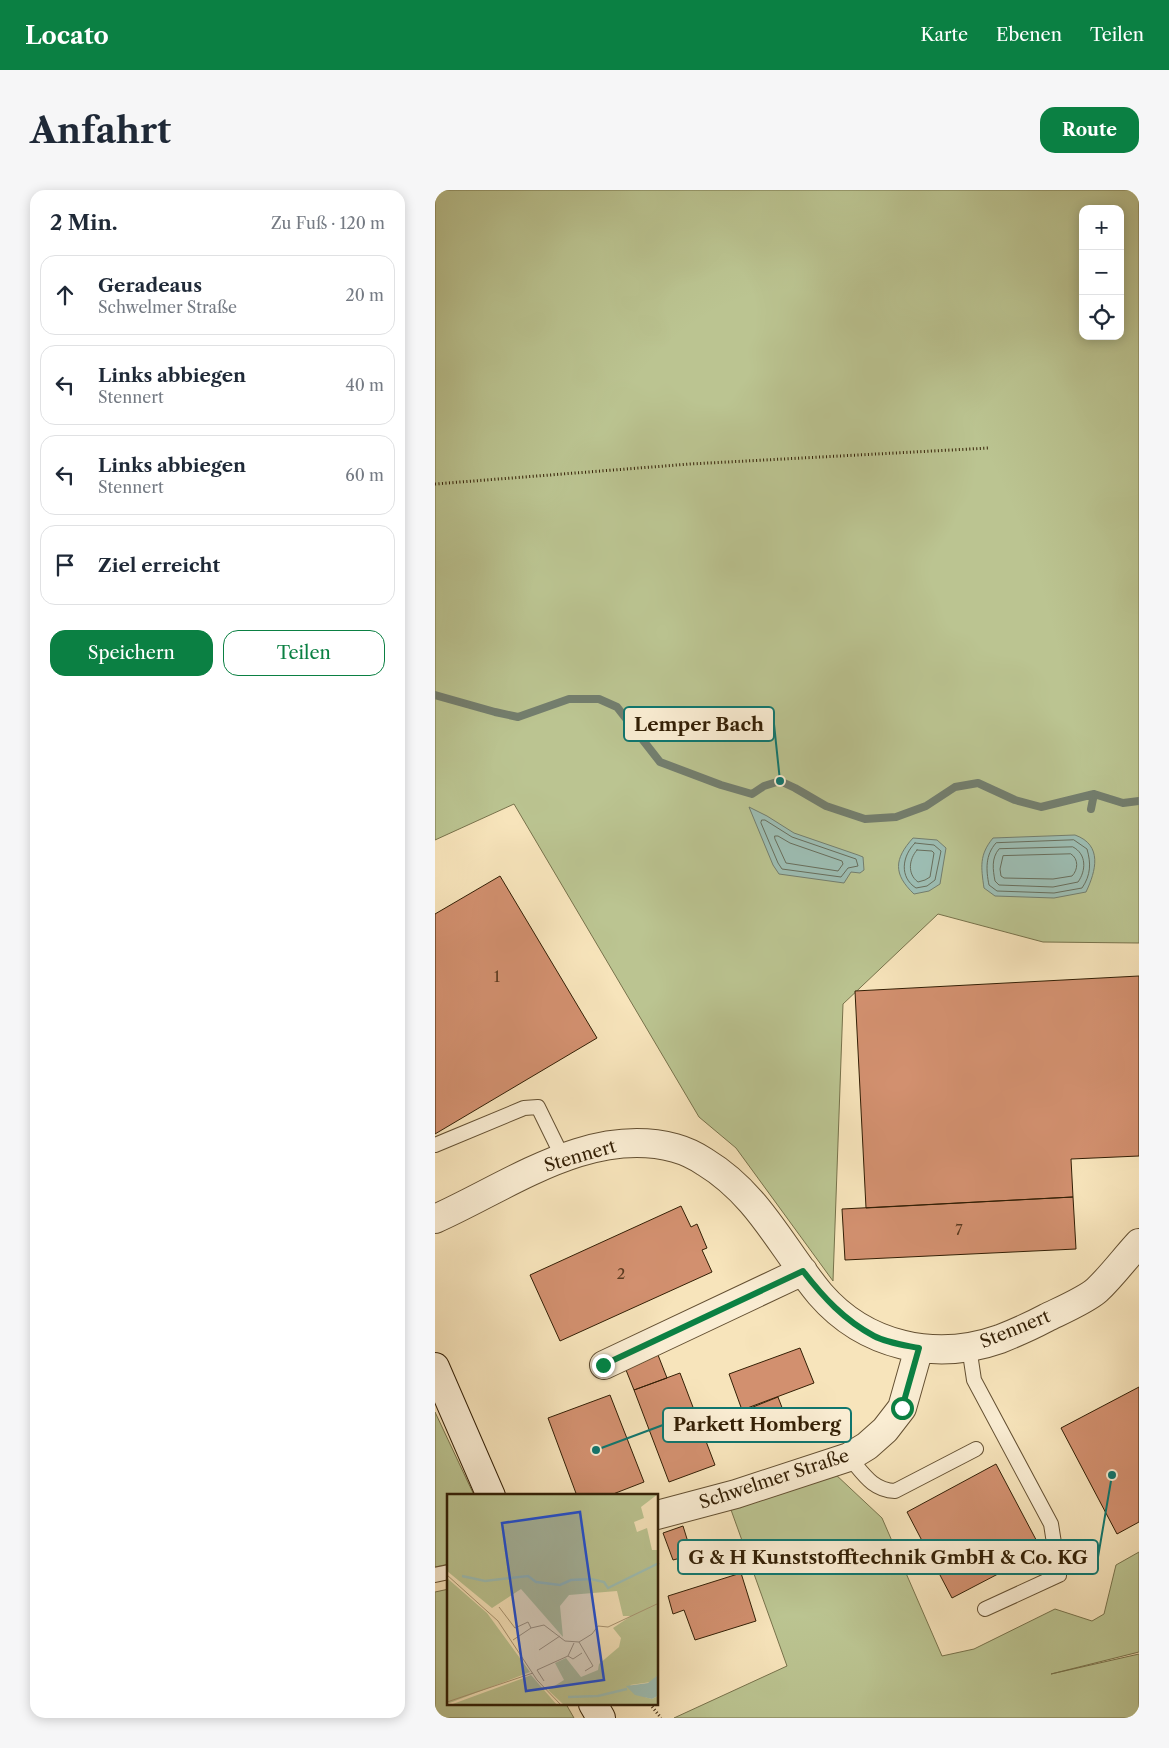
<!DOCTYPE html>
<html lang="de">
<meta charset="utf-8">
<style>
:root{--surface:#fff;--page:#f6f6f7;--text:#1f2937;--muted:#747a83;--line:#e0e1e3;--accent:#0b8043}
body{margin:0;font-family:"Libre Caslon Text",serif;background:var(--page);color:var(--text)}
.controls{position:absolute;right:15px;top:15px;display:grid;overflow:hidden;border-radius:10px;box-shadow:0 2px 12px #0003}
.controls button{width:45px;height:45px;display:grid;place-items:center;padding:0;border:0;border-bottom:1px solid var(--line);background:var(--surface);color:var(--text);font:25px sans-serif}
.stop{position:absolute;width:15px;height:15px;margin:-11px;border:4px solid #0b8043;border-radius:50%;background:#fff}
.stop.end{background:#0b8043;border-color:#fff;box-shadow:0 1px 5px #0008}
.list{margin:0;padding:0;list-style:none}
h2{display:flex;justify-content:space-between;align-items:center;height:65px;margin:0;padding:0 20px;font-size:21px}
h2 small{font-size:16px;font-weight:400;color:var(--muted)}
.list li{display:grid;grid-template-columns:32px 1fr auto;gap:15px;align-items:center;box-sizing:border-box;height:80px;margin:0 10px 10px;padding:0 10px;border:1px solid var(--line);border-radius:15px}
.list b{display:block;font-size:19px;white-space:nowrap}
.list p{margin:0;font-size:16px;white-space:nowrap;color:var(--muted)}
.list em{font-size:16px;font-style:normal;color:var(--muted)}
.actions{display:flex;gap:10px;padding:15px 20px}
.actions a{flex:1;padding:11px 0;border:1px solid var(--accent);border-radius:15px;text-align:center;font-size:18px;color:var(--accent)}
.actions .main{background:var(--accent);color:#fff}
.icon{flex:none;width:28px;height:28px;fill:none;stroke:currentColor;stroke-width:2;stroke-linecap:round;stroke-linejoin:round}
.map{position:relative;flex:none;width:704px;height:1528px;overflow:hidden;border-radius:15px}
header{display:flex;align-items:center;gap:30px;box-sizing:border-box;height:70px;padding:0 25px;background:var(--accent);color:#fff}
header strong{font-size:24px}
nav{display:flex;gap:28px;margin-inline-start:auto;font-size:18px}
.intro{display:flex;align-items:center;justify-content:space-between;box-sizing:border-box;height:120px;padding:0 30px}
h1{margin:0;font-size:35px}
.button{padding:12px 22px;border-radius:15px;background:var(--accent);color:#fff;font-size:18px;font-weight:700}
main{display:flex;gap:30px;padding:0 30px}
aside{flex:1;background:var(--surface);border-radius:15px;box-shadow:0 2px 12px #0003}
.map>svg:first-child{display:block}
</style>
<header>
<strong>Locato</strong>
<nav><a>Karte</a><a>Ebenen</a><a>Teilen</a></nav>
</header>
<div class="intro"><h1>Anfahrt</h1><a class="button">Route</a></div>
<main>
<aside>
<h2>2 Min.<small>Zu Fuß · 120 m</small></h2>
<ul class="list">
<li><svg class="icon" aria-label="ahead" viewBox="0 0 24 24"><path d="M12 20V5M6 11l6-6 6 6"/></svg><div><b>Geradeaus</b><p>Schwelmer Straße</p></div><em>20 m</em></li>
<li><svg class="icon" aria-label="left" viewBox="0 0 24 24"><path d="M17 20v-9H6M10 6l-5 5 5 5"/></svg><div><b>Links abbiegen</b><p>Stennert</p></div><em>40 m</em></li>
<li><svg class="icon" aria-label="left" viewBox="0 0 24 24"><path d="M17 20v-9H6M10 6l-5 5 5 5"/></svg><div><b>Links abbiegen</b><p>Stennert</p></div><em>60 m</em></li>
<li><svg class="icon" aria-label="arrive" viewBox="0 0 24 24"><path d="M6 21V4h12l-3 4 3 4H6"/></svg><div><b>Ziel erreicht</b></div></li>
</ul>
<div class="actions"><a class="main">Speichern</a><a>Teilen</a></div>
</aside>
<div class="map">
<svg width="704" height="1528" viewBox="0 0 704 1528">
<rect width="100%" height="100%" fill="#f7e4bb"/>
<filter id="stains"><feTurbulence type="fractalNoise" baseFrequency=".004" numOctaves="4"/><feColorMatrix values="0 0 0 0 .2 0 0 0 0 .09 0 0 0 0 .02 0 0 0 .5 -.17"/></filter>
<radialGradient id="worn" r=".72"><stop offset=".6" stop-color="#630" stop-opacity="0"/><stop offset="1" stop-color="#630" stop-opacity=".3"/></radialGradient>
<path fill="#bbc491" stroke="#77724b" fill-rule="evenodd" d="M 0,0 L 704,0 L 704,753 L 608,752 L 503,724 L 408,814 L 398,1091 L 301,958 L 264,927 L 79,614 L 0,650 ZM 648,19 L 685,19 L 685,146 L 648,146 Z
M 0,1222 L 39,1305 L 14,1306 L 14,1374 L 0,1377 Z
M 399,1283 L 447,1328 L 507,1466 L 539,1459 L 620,1419 L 657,1431 L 669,1424 L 681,1375 L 704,1362 L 704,1462 L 616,1484 L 704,1464 L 704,1528 L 239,1528 L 352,1476 L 295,1317 Z
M 14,1399 L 14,1514 L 131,1514 L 139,1528 L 0,1528 L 0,1402 Z"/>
<path fill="#9dbeb4" stroke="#737e6e" d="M 314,617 L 332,626 L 359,643 L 423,665 L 428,667 L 429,680 L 425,683 L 416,682 L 409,693 L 344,684 L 338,675 Z
M 640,645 C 668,655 661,681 651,702 L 619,708 L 560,706 L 549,698 C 546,677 544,665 558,648 Z
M 478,648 L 502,650 L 511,658 L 505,694 L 494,701 L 479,704 C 458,684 459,669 478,648 Z"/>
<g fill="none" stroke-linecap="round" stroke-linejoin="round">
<path stroke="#686e5c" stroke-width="1" d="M 327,630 L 330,630 L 357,647 L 421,669 L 423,676 L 413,678 L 406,687 L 347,679 L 343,673 L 326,633 Z
M 340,646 L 343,646 L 355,653 L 407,671 L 408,674 L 403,681 L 351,673 L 340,649 Z
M 639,650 L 652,659 C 656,673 656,685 647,698 L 619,703 L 562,701 L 554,695 C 551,680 550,665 561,653 Z
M 480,653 L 499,655 L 506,661 L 500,690 L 492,696 L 481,698 C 464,687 467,666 480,653 Z
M 638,657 C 652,664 651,681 643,692 L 618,697 L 564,695 L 560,691 C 558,680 556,668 564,659 Z
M 482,660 L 497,661 L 499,663 L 495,687 L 490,690 L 483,692 C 472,684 474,669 482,660 Z
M 636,664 C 644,669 643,680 637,686 L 618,689 L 569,688 L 566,686 L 565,679 L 568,666 Z"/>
<path stroke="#737e6e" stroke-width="8" d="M 0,505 L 60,522 L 83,527 L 134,509 L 164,509 L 182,517 L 225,572 L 286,595 L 317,604 L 329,596 L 345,591 L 360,598 L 391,616 L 430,629 L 461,627 L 491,616 L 520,597 L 543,593 L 580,610 L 606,617 L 659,604 L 688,613 L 704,611
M 656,619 L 659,604"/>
</g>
<path fill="#d2906f" stroke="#331f05" d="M 65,686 L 162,848 L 0,944 L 0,724 Z
M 704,786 L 704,966 L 636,969 L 638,1007 L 431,1018 L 420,801 Z
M 638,1007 L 641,1059 L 410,1070 L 407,1019 Z
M 246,1016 L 256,1037 L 262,1034 L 272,1058 L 267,1060 L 277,1082 L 125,1151 L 95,1085 Z
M 365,1158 L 379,1193 L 307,1220 L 294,1184 Z
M 223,1165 L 232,1188 L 199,1200 L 191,1180 Z
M 245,1183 L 280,1275 L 234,1292 L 199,1200 Z
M 704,1197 L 704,1332 L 682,1344 L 626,1238 Z
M 175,1205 L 209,1292 L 173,1306 L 142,1306 L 113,1228 Z
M 343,1207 L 354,1236 L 343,1240 L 345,1245 L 332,1250 L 330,1245 L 319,1250 L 308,1221 Z
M 561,1274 L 607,1361 L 517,1408 L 472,1322 Z
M 248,1336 L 257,1365 L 238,1370 L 228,1343 Z
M 306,1383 L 321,1431 L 260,1450 L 249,1420 L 238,1424 L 233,1406 Z"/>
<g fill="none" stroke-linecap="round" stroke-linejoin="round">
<defs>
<path id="lane" d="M 0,955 L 89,918 L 103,917 L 128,968
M 534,1157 L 539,1190 L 616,1334 L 624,1385 L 550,1419
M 414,1267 C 428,1283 437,1300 460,1301 L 541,1259
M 0,1385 L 14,1382"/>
<path id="street" d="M 0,1029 C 74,996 155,935 240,958 C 251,961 261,966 270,972 C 324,1005 346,1057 385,1104 C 430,1156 500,1172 565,1149 C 580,1143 596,1136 611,1128 C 625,1121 651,1110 662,1100 C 677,1086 690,1068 704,1053
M 169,1175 L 368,1081
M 222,1325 L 301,1304 L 414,1267 L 432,1256 L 450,1240 L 467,1218 L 484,1158"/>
<path id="secondary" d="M 0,1177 L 56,1306
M 158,1514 L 166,1528"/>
</defs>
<use href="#lane" stroke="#645032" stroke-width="16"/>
<use href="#street" stroke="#645032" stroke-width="30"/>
<use href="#secondary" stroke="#331f05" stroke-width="30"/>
<path stroke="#331f05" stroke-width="3" stroke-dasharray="1 2.5" stroke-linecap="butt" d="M 0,294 L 255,274 L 554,258
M 215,1514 L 226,1528"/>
<use href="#lane" stroke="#faedd3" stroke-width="14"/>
<use href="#street" stroke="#faedd3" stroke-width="28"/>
<use href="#secondary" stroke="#faedd3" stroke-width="28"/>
</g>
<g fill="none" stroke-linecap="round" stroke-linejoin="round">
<path stroke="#0b8043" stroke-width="6" d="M 168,1175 L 368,1081 C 388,1107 409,1130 439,1146 C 452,1153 469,1155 484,1158 L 467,1218"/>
</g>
<g text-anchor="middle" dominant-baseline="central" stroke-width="4" stroke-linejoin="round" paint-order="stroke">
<g font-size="15" fill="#5b3b20">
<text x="62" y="786">1</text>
<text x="524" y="1039">7</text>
<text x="186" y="1083">2</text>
</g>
<g font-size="18" fill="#331f05" stroke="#faedd3">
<text transform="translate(145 966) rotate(-16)">Stennert</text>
<text transform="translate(580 1139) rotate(-22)">Stennert</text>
<text transform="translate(339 1289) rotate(-18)">Schwelmer Straße</text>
</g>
</g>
<g transform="translate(12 1304)">
<rect width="211" height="211" fill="#f7e4bb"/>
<path d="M 0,0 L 211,0 L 194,13 L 197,24 L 187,28 L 190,38 L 200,34 L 205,56 L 211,56 L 211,181 L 204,188 L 183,191 L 198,203 L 205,205 L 211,202 L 211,211 L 117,211 L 101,196 L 117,186 L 108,169 L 119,164 L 134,183 L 151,176 L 152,170 L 172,153 L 174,144 L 166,134 L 184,122 L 176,122 L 170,97 L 122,101 L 113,112 L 116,143 L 74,95 L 45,114 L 0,77 ZM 0,84 L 40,119 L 83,178 L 0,210 ZM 84,181 L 110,211 L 3,211 L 74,185 Z" fill="#bbc491"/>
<path d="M 211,181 L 211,202 L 205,205 L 188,201 L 179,192 L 201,189 Z" fill="#9dbeb4"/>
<path fill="none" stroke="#9dbeb4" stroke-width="2.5" d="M 15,82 L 38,87 L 81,82 L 89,88 L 113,91 L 124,86 L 144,85 L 157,88 L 161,94 L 212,69M 121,203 L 151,202 L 180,195"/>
<path fill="none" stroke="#a99572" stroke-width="1" d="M 0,81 L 51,127 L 90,186 L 114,211M 52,113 L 68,134 L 81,128 L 84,134M 66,146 L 84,134 L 97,131 L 118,147 L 132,148 L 145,140 L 151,132 L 161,133 L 212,109M 132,148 L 146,172 L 138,177M 92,156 L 113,142M 121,162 L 126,165 L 135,159M 97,187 L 90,176 L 121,162 L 127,149M 0,208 L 86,179"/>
<path fill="#1d4ed8" fill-opacity="0.15" stroke="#1d4ed8" stroke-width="2.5" d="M 133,18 L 157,186 L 79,197 L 55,29 Z"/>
<rect width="211" height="211" fill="none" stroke="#331f05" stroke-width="2.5"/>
</g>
<path fill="none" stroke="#0f766e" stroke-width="2" d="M345 591L339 534M161 1260L228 1235M677 1285L663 1367"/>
<g fill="#0f766e" stroke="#faedd3" stroke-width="2">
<circle cx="345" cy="591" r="5"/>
<circle cx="161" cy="1260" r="5"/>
<circle cx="677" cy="1285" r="5"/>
</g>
<g fill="#faedd3" stroke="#0f766e" stroke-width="2">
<rect x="189" y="517" width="150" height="34" rx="5"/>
<rect x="228" y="1218" width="188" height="34" rx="5"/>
<rect x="243" y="1350" width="420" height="34" rx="5"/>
</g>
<g font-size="19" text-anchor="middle" font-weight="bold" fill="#331f05">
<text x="264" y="541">Lemper Bach</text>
<text x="322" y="1241">Parkett Homberg</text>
<text x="453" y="1374">G &amp; H Kunststofftechnik GmbH &amp; Co. KG</text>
</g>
<rect width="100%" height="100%" filter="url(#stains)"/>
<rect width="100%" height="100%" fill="url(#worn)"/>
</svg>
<div class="controls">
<button>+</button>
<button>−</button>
<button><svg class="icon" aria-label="locate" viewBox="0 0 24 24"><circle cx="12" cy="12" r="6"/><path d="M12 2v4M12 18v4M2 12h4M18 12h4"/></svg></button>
</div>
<div class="stop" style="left:467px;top:1218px"></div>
<div class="stop end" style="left:168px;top:1175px"></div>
</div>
</main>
